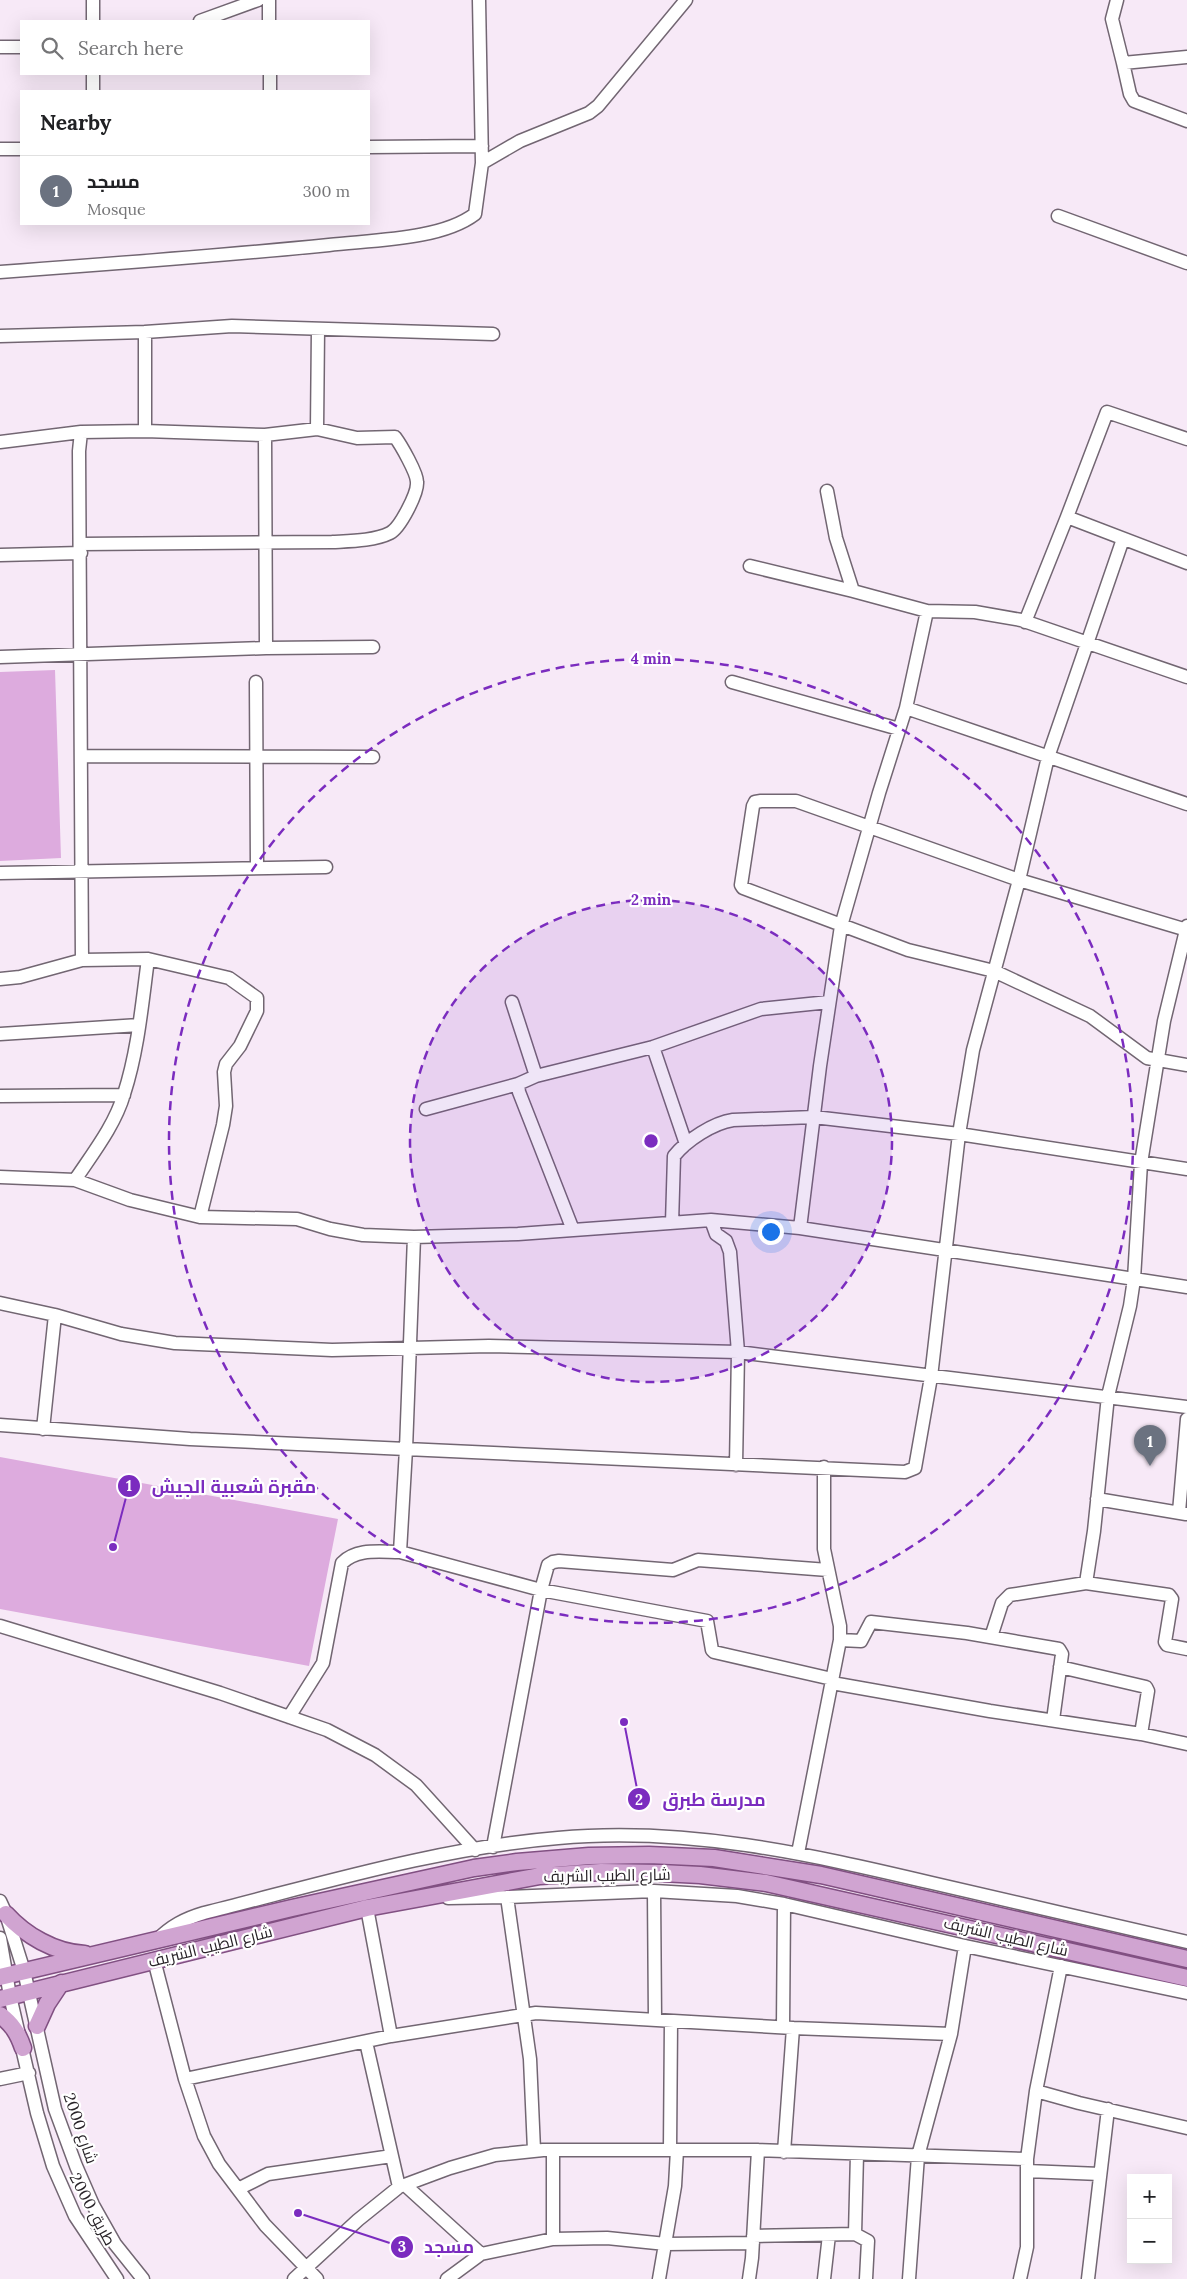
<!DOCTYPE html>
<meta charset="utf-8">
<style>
:root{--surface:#fff;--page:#f6f6f6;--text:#202124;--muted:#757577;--line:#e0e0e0;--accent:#528316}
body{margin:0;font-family:Lora,Cairo,serif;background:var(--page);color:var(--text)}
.controls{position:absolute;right:15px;bottom:15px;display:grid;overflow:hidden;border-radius:0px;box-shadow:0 5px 20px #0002}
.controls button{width:45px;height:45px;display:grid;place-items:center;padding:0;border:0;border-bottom:1px solid var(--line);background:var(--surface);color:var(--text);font:25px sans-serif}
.you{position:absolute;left:770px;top:1231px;width:18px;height:18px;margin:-12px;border:4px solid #fff;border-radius:50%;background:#1a73e8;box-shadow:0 0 0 8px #1a73e833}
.badge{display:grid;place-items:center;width:32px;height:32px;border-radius:50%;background:var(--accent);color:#fff;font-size:16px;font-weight:700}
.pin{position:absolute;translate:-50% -41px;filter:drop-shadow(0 1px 2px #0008)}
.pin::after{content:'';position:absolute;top:26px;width:18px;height:15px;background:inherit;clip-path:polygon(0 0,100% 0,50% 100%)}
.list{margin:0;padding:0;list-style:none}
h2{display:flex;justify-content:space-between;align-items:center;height:65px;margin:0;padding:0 20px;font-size:21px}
h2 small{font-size:16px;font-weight:400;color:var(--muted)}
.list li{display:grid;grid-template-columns:32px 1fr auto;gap:15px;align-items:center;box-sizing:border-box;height:70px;padding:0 20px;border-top:1px solid var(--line)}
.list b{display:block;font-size:19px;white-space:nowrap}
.list p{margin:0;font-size:16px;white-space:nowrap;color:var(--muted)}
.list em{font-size:16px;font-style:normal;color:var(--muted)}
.icon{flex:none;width:28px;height:28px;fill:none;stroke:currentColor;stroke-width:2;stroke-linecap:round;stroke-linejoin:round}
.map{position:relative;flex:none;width:1187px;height:2279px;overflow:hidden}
.search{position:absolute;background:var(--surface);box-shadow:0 5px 20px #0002;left:20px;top:20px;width:350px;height:55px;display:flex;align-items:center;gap:12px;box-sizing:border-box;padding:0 18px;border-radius:0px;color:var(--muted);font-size:19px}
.panel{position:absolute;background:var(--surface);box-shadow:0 5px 20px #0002;left:20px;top:90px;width:350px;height:135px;border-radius:0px}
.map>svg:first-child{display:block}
</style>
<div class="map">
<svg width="1187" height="2279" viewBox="0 0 1187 2279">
<rect width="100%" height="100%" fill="#f7e9f7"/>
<path fill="#ddabde" d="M 55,670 L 61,858 L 0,861 L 0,672 Z
M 0,1457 L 338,1519 L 309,1666 L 0,1609 Z"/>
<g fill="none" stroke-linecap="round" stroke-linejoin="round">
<defs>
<path id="minor" d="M 269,0 L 269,21
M 479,0 L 482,163
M 1117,0 L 1112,19 L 1123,63 L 1187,57
M 93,21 L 93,0
M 200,21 L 258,0
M 0,47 L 21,47
M 1123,63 L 1130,94 L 1134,101 L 1187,121
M 93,74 L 93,91
M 270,74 L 270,91
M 369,147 L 482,146
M 0,149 L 21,149
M 1058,216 L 1187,263
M 0,272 C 110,264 219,256 329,245 C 372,240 441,240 475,214 L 482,163 L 520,141 L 589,113 L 598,106 L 686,0
M 145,332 L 232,326 L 493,334
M 0,336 L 145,332 L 145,431
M 317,429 L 318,329
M 81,432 L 79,451 L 82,960
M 265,435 L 266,648
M 0,442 L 81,432 L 145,431 L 265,435 L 317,429 L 357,438 L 395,437 C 401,445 417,473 417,482 C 418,493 400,528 390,533 C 374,541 350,541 332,542 L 81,544
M 827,491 L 836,538 L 853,591 L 927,611
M 1067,517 L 1107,412 L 1187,439
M 0,555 L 81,553
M 750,566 L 853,591
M 1025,622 L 1067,517 L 1187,563
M 0,657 L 266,648 L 373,647
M 256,682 L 257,868
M 732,682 L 899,729
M 906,708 L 1187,804
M 81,756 L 373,757
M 0,873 L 326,867
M 1187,930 L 1019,880 L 796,801 L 761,801 L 755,802 L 753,806 L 741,885 L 743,888 L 908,950 L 994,971 L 1090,1016 L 1147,1058 L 1187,1065
M 0,979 L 20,977 L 82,960 L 148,959 L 229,978 L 257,998 L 257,1011 L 240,1046 L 226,1064 L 224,1072 L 226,1106 L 223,1125 L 200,1217
M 512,1002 L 536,1076
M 0,1034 L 139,1025
M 653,1047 L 686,1144
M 518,1084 L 519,1092 L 573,1230
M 0,1096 L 124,1095
M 426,1109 L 518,1084 L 536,1076 L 653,1047 L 761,1009 L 829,1002
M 0,1177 L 75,1180 L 130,1200 L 200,1217 L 297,1219 L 330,1229 L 363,1235 L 414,1237 L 518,1234 L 711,1220 L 800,1228 L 1187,1287
M 75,1180 C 93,1153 115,1125 124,1094 C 138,1051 142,1004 148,959
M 711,1220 L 716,1234 L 726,1241 L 730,1252 L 738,1352 L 736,1465
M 672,1223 L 674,1156 C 687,1140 713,1123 733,1120 L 814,1117 L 959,1134 L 1187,1169
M 800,1228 L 820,1066 L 841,926 L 879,793 L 906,708 L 927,611 L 975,612 L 1021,620 L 1187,677
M 0,1303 L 55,1315 L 121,1334 L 175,1343 L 332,1350 L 489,1346 L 738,1352 L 1187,1407
M 0,1425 L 190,1439 L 406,1449 L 414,1237
M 43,1429 L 55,1315
M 1097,1499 L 1186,1514
M 1179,1512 L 1187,1419
M 1086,1583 L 1169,1595 L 1172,1599 L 1165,1642 L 1167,1645 L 1187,1649
M 0,1626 L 220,1693 L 327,1730 L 375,1755 L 416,1785 L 475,1850
M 991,1637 L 1002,1603 L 1010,1595 L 1086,1583 L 1094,1531 L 1108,1396 L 1130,1306 L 1134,1279 L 1141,1163 L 1164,1021 L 1187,926
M 840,1640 L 861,1641 L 871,1622 L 967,1633 L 1059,1649 L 1062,1654 L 1053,1720
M 1060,1667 L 1146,1687 L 1148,1691 L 1141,1734
M 832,1679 L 714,1652 L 712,1650 L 707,1621 L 541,1590 L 400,1552 L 406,1449 L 905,1472 L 915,1468 L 931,1377 L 959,1134 L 973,1050 L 1019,880 L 1048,757 L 1123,539
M 832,1683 L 990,1711 L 1141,1734 L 1187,1744
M 289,1717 L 323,1663 L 342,1563 C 357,1548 379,1552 400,1552
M 493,1847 L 541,1590 L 548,1565 L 553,1562 L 559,1561 L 673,1570 L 698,1560 L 828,1570
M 798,1853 L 840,1640 L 840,1626 L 824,1549 L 824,1467
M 654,1891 L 655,2020
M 507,1897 L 530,2059 L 534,2150
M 448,1898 L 507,1897 L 654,1891 L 737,1896 L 784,1904 L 965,1946 L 1187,1993
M 0,1901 L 6,1914 L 24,1971 L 55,2109 L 76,2166 L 93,2205 L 115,2244 L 143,2279
M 367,1908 L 391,2036
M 0,1938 L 10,1996 L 37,2113 L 53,2166 L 75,2216 L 117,2279
M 157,1940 C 171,1926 184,1919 204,1913 C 320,1884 438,1848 558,1838 C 685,1826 809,1854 932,1883 C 1017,1903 1102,1922 1187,1942
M 154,1960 L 185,2079 L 204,2136 L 219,2164 L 265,2225 L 317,2279
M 783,2027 L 784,1904
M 366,2042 L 399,2187
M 0,2079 L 29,2073
M 185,2079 L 391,2036 L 536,2013 L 793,2028 L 951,2034
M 1036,2091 L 1061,1966
M 670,2150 L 671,2021
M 784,2152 L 793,2028
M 1027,2159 L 1036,2091 L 1079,2103 L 1187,2128
M 1027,2171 L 1100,2174
M 405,2185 L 481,2254
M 238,2189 L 268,2174 L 392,2156
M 855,2234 L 857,2154
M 753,2236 L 855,2234 L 868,2241 L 866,2279
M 553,2239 L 553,2150
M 294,2279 L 358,2220 L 399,2187 L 450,2168 L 495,2155 L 543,2150 L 758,2150 L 1027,2159 L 1027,2247 L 1020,2279
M 447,2279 L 481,2254 L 553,2239 L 607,2238 L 666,2244 L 753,2243
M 659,2279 L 675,2186 L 677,2150
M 749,2279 L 752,2258 L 758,2150
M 824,2279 L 829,2235
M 909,2279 L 918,2156 L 951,2034 L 965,1946
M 1088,2279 L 1108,2109"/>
<path id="major" d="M 6,1914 C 25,1935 55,1953 85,1954
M 0,1977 L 292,1908 L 474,1868 L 517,1862 L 589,1856 L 649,1855 L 714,1858 L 821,1875 L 1187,1959
M 0,1999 L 367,1908 L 540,1876 L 601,1872 L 661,1873 L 700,1875 L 766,1883 L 1187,1978
M 0,2015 C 12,2024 18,2033 23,2048
M 37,2026 L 47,2004 L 61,1983"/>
</defs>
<use href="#minor" stroke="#726672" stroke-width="15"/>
<use href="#major" stroke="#815082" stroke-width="19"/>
<use href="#minor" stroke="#fff" stroke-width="12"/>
<use href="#major" stroke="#d0a4d1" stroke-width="16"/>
</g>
<circle cx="651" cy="1141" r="241" fill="#7b2cbf" fill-opacity=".12"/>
<g fill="none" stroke="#7b2cbf" stroke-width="2.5" stroke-dasharray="9 6">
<circle cx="651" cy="1141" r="241"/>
<circle cx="651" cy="1141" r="482"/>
</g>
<g text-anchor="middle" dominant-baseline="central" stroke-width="4.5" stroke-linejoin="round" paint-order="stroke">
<g font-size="16" fill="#292429" stroke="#fff">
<text transform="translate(607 1875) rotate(-1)">شارع الطيب الشريف</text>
<text transform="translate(1006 1936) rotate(13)">شارع الطيب الشريف</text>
<text transform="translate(210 1946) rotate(-14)">شارع الطيب الشريف</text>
<text transform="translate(81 2128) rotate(71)">شارع 2000</text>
<text transform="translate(93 2209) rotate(62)">طريق 2000</text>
</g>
</g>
<circle cx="651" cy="1141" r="8" fill="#7b2cbf" stroke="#fff" stroke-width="2.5"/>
<g font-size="15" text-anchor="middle" font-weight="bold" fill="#7b2cbf" stroke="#fff" stroke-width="4.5" stroke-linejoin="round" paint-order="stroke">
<text x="651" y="664">4 min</text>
<text x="651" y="905">2 min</text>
</g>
<path fill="none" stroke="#7b2cbf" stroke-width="2" d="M113 1547L129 1486M624 1722L639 1799M298 2213L402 2247"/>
<g fill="#7b2cbf" stroke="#fff" stroke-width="2">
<circle cx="113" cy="1547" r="5"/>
<circle cx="624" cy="1722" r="5"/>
<circle cx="298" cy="2213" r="5"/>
<circle cx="129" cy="1486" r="12"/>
<circle cx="639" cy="1799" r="12"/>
<circle cx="402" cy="2247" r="12"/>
</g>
<g font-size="15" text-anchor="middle" font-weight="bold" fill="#fff">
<text x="129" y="1491">1</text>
<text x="639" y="1805">2</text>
<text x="402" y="2252">3</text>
</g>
<g font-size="18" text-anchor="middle" font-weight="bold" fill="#7b2cbf" stroke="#fff" stroke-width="4.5" stroke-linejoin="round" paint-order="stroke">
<text x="234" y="1493">مقبرة شعبية الجيش</text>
<text x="714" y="1806">مدرسة طبرق</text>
<text x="449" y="2253">مسجد</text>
</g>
</svg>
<div class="controls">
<button>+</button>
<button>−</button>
</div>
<div class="you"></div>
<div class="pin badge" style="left:1150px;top:1466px;background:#6b7280">1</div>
<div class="search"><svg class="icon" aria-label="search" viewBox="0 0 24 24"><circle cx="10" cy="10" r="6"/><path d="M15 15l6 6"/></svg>Search here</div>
<section class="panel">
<h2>Nearby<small></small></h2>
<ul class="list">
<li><span class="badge" style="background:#6b7280">1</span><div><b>مسجد</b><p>Mosque</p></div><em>300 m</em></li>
</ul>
</section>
</div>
